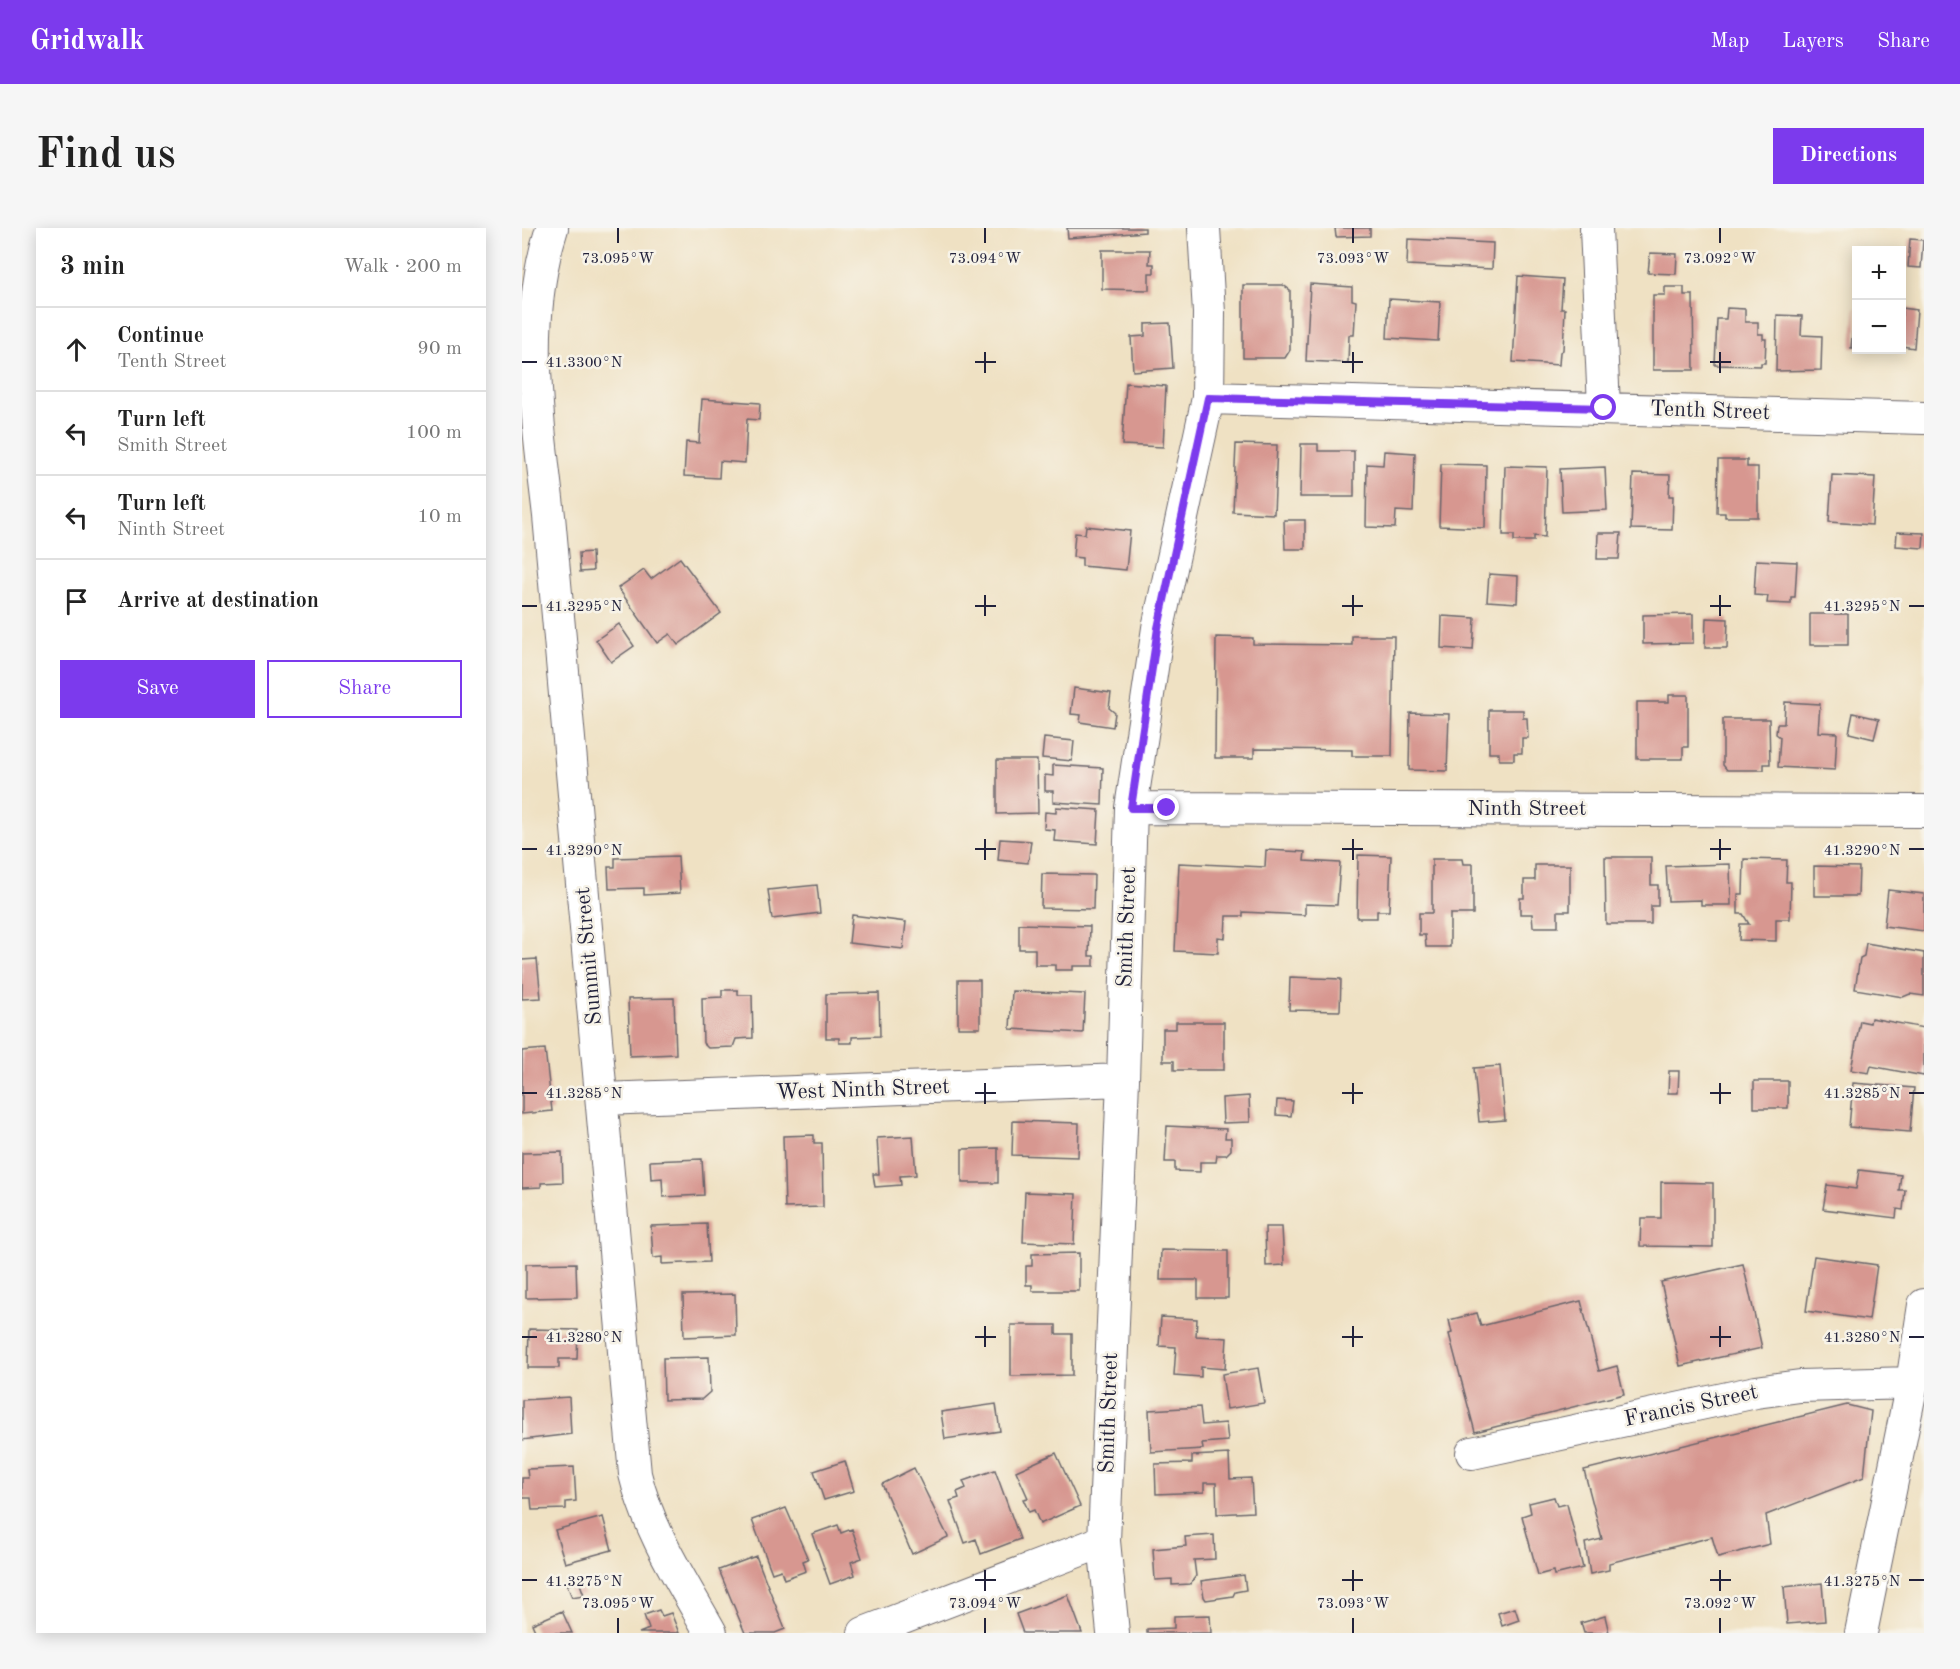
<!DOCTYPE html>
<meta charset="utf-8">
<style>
:root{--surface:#fff;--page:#f6f6f6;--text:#222;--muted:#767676;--line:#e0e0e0;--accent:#7c3aed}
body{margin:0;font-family:"Old Standard TT",serif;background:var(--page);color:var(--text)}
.controls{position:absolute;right:18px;top:18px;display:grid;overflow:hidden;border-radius:0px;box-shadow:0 3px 15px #0003}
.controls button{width:54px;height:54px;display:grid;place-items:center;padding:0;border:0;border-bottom:2px solid var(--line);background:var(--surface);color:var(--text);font:30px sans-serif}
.stop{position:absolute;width:18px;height:18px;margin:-14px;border:4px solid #7c3aed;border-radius:50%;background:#fff}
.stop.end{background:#7c3aed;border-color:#fff;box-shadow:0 2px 6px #0008}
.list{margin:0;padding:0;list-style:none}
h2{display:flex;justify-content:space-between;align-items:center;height:78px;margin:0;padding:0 24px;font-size:26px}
h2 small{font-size:20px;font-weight:400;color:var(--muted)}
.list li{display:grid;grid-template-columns:39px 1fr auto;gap:18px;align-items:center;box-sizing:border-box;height:84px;padding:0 24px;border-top:2px solid var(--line)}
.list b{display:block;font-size:22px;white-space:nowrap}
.list p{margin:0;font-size:20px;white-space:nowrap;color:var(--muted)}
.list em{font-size:20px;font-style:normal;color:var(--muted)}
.actions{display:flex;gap:12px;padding:18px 24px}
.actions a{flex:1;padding:14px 0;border:2px solid var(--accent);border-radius:0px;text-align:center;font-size:21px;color:var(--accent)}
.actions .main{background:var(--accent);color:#fff}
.icon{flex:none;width:33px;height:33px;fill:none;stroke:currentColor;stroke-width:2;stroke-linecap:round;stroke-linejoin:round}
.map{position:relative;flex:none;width:1402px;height:1405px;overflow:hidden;border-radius:0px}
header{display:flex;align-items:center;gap:36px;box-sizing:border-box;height:84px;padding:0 30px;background:var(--accent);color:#fff}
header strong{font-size:28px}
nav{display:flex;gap:33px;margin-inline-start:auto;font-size:21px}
.intro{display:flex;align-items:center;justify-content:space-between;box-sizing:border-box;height:144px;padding:0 36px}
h1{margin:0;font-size:42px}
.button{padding:15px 27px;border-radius:0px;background:var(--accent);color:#fff;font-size:21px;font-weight:700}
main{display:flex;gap:36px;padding:0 36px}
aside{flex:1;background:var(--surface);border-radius:0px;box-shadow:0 3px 15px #0003}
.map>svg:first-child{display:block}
</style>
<header>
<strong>Gridwalk</strong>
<nav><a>Map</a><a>Layers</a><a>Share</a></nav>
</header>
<div class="intro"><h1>Find us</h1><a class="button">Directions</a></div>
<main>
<aside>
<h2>3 min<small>Walk · 200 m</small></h2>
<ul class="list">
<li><svg class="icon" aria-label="ahead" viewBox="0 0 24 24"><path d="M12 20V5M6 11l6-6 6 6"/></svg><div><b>Continue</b><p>Tenth Street</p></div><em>90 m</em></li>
<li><svg class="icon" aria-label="left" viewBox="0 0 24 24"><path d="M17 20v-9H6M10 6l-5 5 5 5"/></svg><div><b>Turn left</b><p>Smith Street</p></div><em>100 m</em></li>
<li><svg class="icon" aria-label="left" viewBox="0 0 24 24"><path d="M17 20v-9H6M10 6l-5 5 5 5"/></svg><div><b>Turn left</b><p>Ninth Street</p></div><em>10 m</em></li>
<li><svg class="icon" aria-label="arrive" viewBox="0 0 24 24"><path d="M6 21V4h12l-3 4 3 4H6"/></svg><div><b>Arrive at destination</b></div></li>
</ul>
<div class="actions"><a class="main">Save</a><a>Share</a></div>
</aside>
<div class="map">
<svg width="1402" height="1405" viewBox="0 0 1402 1405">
<rect width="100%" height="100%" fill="#f7f3e8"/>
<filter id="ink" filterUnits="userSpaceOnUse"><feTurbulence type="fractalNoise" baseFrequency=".0167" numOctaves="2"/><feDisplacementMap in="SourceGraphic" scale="12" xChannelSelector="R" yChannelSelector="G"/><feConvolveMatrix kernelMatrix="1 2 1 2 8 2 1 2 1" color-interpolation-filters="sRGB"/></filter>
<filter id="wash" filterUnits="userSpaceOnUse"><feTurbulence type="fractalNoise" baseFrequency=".008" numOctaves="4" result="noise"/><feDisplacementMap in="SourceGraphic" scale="24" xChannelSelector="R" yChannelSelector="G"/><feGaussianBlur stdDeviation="1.35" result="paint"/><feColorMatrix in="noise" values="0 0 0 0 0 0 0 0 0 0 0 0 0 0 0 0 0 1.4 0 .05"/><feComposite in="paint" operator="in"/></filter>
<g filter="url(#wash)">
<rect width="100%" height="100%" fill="#efe1c3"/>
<g id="blocks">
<path fill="#d79790" d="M 545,0 L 623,0 L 623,4 L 546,10 Z
M 813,0 L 848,0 L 848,8 L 814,9 Z
M 886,11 L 971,15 L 970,41 L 885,37 Z
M 1388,11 L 1401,12 L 1399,40 L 1386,39 Z
M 580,22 L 628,22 L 627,36 L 632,36 L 632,45 L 627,45 L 627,62 L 580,61 Z
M 1128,25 L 1155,26 L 1154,46 L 1126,45 Z
M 996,48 L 1041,51 L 1039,81 L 1043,81 L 1041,122 L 1038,124 L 1037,137 L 991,134 Z
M 788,56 L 830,59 L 830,72 L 834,73 L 832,107 L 827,107 L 826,135 L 784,133 Z
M 721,57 L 761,57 L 768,62 L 768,122 L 763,130 L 721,130 Z
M 1143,59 L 1162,59 L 1162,67 L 1171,67 L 1172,142 L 1131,142 L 1131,67 L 1143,67 Z
M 867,71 L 918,74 L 916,113 L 865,110 Z
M 1205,80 L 1223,81 L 1223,94 L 1236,94 L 1236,106 L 1241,106 L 1241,111 L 1244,111 L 1243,135 L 1239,135 L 1239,138 L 1193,137 L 1195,91 L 1204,91 Z
M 1333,80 L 1334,80 L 1334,120 L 1329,120 Z
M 1380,80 L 1395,82 L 1392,120 L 1380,118 Z
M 1255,87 L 1280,88 L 1279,107 L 1300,108 L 1299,142 L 1254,143 Z
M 648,95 L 651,140 L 611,143 L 609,109 L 623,108 L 623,96 Z
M 604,155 L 644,158 L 641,219 L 600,217 Z
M 180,171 L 238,175 L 237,192 L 225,191 L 223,235 L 198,233 L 197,250 L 162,248 L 164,214 L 177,215 Z
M 714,216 L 755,217 L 752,286 L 711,284 Z
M 779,216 L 796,216 L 796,223 L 832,223 L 832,269 L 778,269 Z
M 862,223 L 893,225 L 891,284 L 874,283 L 873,300 L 844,299 L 845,236 L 861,237 Z
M 1196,232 L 1225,232 L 1225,239 L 1236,239 L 1236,289 L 1203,289 L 1203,285 L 1195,285 Z
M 919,236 L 964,237 L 963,300 L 917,298 Z
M 983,238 L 1025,239 L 1023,309 L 1012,308 L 1012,313 L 992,313 L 992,307 L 981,307 Z
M 1083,239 L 1085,282 L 1040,284 L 1038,241 Z
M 1111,246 L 1148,247 L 1147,268 L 1151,268 L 1150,302 L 1109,301 Z
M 1310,247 L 1353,249 L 1350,297 L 1307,294 Z
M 762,292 L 783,292 L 783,321 L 763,321 Z
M 564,298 L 608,303 L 604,342 L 560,338 L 560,330 L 551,329 L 553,305 L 563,306 Z
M 1375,304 L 1402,305 L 1401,320 L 1374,318 Z
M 1076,305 L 1099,305 L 1097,331 L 1075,331 Z
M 70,324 L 71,343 L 58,344 L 57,325 Z
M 158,330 L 199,385 L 156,417 L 148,406 L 135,415 L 96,360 L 122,342 L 129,351 Z
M 1234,332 L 1275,334 L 1273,369 L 1269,369 L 1269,376 L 1245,375 L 1246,368 L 1232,367 Z
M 967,346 L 996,348 L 995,375 L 965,373 Z
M 1171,386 L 1171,415 L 1121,416 L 1121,387 Z
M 1288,386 L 1326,386 L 1326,417 L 1288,417 Z
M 920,388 L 953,390 L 951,422 L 919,420 Z
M 1184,390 L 1206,391 L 1205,420 L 1183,420 Z
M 97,396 L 112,418 L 89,434 L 74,412 Z
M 830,408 L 872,408 L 870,528 L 830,528 L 830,522 L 732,521 L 732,530 L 693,530 L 694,409 L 731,410 L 731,416 L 830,417 Z
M 552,460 L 589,465 L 587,480 L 593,485 L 591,499 L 558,494 L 559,487 L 549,486 Z
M 1147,467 L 1166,467 L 1166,519 L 1161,519 L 1161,531 L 1115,531 L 1115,474 L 1147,474 Z
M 1263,474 L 1298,476 L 1296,504 L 1315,505 L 1313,542 L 1256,539 L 1258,509 L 1254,506 L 1255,496 L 1262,496 Z
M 967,482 L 1001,482 L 1001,490 L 1005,490 L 1006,510 L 1000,510 L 1000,525 L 992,525 L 992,532 L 977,532 L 977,525 L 967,525 Z
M 888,485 L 927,486 L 925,543 L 887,542 Z
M 1331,485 L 1357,491 L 1352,511 L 1327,505 Z
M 1201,491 L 1247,491 L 1248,536 L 1242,536 L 1242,542 L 1205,542 L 1201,537 Z
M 522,510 L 552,513 L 550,533 L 520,530 Z
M 475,532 L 515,532 L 516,585 L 475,586 Z
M 531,537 L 581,540 L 580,577 L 531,574 L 531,563 L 523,563 L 523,547 L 531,548 Z
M 534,579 L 577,582 L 575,616 L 532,613 L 533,602 L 522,601 L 523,584 L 534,585 Z
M 478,611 L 509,613 L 506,635 L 476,632 Z
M 744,622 L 783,624 L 782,633 L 818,635 L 815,677 L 783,676 L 783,687 L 721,684 L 721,688 L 704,688 L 703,710 L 696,709 L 696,725 L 653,723 L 657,635 L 743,639 Z
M 836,627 L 869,628 L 867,683 L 855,683 L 855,690 L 835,690 Z
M 156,628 L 158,665 L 122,667 L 122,660 L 87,661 L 86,639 L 93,639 L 93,630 Z
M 1083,629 L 1129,629 L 1129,657 L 1136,657 L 1136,678 L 1129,678 L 1129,696 L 1084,696 Z
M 910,631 L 940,631 L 941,636 L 951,636 L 951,686 L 928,686 L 928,719 L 904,719 L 903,707 L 897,707 L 897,685 L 910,685 Z
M 1222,631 L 1265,632 L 1264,654 L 1269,654 L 1268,691 L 1254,691 L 1254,713 L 1217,712 L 1218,696 L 1227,696 L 1221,686 L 1216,686 L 1216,666 L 1221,666 Z
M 1208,636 L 1209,677 L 1179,677 L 1179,672 L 1146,673 L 1144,638 Z
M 1013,637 L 1048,637 L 1048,683 L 1036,683 L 1036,699 L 1011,699 L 1010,686 L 998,686 L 998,670 L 1002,670 L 1002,652 L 1013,652 Z
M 1292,638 L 1337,639 L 1336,668 L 1292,668 Z
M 520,646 L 572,647 L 571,681 L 519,680 Z
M 295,657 L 298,685 L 250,691 L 246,662 Z
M 1366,662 L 1402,666 L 1402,703 L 1362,698 Z
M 330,687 L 384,694 L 381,721 L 327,715 Z
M 497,696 L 568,698 L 567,728 L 572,728 L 572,738 L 551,738 L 551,742 L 533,742 L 533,737 L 513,737 L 513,721 L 497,721 Z
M 1344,715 L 1402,725 L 1402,768 L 1388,766 L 1381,769 L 1333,761 L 1338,730 L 1342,728 Z
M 15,731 L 19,770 L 0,771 L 0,732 Z
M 768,749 L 819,751 L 818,783 L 767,782 Z
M 436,752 L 458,752 L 458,800 L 436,800 Z
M 200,762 L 216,762 L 216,767 L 230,767 L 231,810 L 214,811 L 211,819 L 186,820 L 181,815 L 180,770 L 200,769 Z
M 490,763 L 563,766 L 561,805 L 488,801 Z
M 357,765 L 358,808 L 330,809 L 330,815 L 317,815 L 317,810 L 304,810 L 304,766 Z
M 152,770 L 154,826 L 108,828 L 106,771 Z
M 1349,790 L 1402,800 L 1402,848 L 1349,838 L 1347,845 L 1329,842 L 1338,793 L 1348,795 Z
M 654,794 L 702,794 L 702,842 L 652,842 L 652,833 L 641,833 L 641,801 L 654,801 Z
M 23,821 L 30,883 L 0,886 L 0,823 Z
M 978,838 L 983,892 L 957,894 L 952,840 Z
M 1147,843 L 1157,843 L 1156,865 L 1146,865 Z
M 1232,853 L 1266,853 L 1266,880 L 1232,880 Z
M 1331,855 L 1392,860 L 1388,904 L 1327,899 Z
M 727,868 L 728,894 L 701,895 L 700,870 Z
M 755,872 L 771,873 L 769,888 L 754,887 Z
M 491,893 L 557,895 L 556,929 L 490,927 Z
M 645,898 L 704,901 L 703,910 L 709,910 L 709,922 L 704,927 L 695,927 L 694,934 L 678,934 L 678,944 L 653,943 L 653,934 L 643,934 Z
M 292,907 L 292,915 L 300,915 L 301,979 L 263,980 L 261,908 Z
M 391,908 L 394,947 L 378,948 L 379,957 L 353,959 L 351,946 L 357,946 L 355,910 Z
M 476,920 L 476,955 L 440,955 L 440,921 Z
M 40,924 L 41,954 L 19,955 L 19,959 L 0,960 L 0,925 Z
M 180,931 L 182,967 L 141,969 L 140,950 L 129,951 L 128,933 Z
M 1337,942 L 1379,947 L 1377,962 L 1383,962 L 1381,982 L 1375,981 L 1374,990 L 1301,981 L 1305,957 L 1334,961 Z
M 1139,954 L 1191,955 L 1191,1019 L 1118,1018 L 1119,990 L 1139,990 Z
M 503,964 L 554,966 L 552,1016 L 501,1014 Z
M 185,996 L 187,1034 L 140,1036 L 140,1029 L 131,1030 L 129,998 Z
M 743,999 L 760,999 L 762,1037 L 744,1038 Z
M 639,1022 L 706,1023 L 706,1070 L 676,1070 L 676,1052 L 638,1052 Z
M 557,1025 L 557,1063 L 510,1063 L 510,1057 L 504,1057 L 504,1038 L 510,1038 L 510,1026 Z
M 1292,1028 L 1355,1037 L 1347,1092 L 1284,1083 Z
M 54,1035 L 55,1069 L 4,1070 L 4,1036 Z
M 1221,1036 L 1240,1120 L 1158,1138 L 1139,1054 Z
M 213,1066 L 214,1107 L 162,1109 L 161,1067 Z
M 1059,1073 L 1077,1143 L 1095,1138 L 1102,1166 L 953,1204 L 927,1106 L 930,1105 L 927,1092 L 955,1085 L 959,1098 Z
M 639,1089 L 675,1091 L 674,1108 L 705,1110 L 703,1141 L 679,1139 L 679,1149 L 652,1147 L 654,1119 L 637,1118 Z
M 489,1097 L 534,1097 L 534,1106 L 550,1106 L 550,1147 L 489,1148 Z
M 7,1101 L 56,1102 L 55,1131 L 37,1131 L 37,1140 L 6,1140 Z
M 187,1129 L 188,1164 L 180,1171 L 142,1172 L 141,1130 Z
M 736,1140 L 742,1175 L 705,1181 L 700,1146 Z
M 47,1169 L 49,1206 L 0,1212 L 0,1172 Z
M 474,1176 L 478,1203 L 423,1211 L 419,1184 Z
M 1325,1177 L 1349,1183 L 1342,1249 L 1244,1287 L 1248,1316 L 1196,1329 L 1190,1309 L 1087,1335 L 1087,1342 L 1068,1346 L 1063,1315 L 1080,1311 L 1062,1242 Z
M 678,1179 L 680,1197 L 704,1195 L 706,1213 L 680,1215 L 681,1221 L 629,1224 L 627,1182 Z
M 534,1225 L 558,1278 L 518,1296 L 512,1282 L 507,1284 L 501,1271 L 506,1270 L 494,1243 Z
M 707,1226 L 708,1251 L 729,1250 L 731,1284 L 695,1286 L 694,1255 L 682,1255 L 682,1264 L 634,1266 L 633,1236 L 670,1235 L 670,1228 Z
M 323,1233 L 332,1263 L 302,1272 L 292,1243 Z
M 52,1239 L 54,1273 L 44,1274 L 44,1281 L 10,1282 L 9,1270 L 0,1270 L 0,1250 L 6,1250 L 5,1241 Z
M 392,1240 L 426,1309 L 390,1326 L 360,1256 Z
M 473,1242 L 498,1311 L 459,1326 L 454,1311 L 443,1315 L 428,1273 L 437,1270 L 435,1264 L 444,1260 L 441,1253 Z
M 1032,1269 L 1035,1278 L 1045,1276 L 1061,1340 L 1032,1347 L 1031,1343 L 1016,1347 L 1000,1288 L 1009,1285 L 1007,1275 Z
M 264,1280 L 286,1331 L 281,1333 L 284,1343 L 262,1351 L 259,1342 L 250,1345 L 230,1292 Z
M 81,1289 L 90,1322 L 43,1335 L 33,1302 Z
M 316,1297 L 319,1305 L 330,1301 L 340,1330 L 329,1334 L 333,1347 L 308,1356 L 290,1306 Z
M 692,1307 L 693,1331 L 672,1332 L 674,1348 L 668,1356 L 650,1357 L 650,1351 L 633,1352 L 631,1321 L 664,1318 L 663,1309 Z
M 234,1328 L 263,1401 L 253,1405 L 223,1405 L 197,1342 Z
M 722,1347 L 724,1362 L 713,1364 L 711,1368 L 684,1372 L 682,1369 L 679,1353 Z
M 57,1353 L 62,1367 L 50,1369 L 45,1357 Z
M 1300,1355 L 1303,1393 L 1265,1396 L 1262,1359 Z
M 546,1367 L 560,1405 L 501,1405 L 494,1386 Z
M 993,1380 L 997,1392 L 980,1398 L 976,1385 Z
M 137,1382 L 140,1388 L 149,1385 L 157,1405 L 117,1405 L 127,1401 L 122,1387 Z
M 40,1383 L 50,1405 L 14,1405 L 10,1396 Z
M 688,1387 L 689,1405 L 625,1405 L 625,1401 L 652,1400 L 652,1388 Z
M 1083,1388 L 1087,1405 L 1062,1405 L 1059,1395 Z"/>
</g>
</g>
<g filter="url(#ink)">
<use href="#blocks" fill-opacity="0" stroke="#6a656b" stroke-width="1.5"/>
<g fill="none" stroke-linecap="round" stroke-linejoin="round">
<defs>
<path id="minor" d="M 30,0 C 0,93 16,192 27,288 L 113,1246 C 127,1304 160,1353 189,1405
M 1074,0 L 1082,179
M 686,170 L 1402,190
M 609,580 L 1402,583
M 81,871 L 601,852
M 950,1225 L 1234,1164 L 1278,1158 L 1390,1155
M 342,1405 L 582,1313
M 591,1405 L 582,1313 L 601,852 L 609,580 L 636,400 L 686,170 L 687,85 L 682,0
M 1339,1405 L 1390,1155 L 1402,1077"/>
</defs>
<use href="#minor" stroke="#6a656b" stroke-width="34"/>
<use href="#minor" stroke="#fff" stroke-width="32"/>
</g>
</g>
<g fill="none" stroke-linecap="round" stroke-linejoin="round" filter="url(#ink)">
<path stroke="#7c3aed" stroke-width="8" d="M 645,580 L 609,580 L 636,400 L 686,170 L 1082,180"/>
</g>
<path fill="none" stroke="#22223b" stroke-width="2" d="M 96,0 L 96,15M 463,0 L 463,15M 831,0 L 831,15M 1198,0 L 1198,15M 463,124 L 463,145M 831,124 L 831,145M 1198,124 L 1198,145M 0,134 L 15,134M 453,134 L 474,134M 820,134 L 841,134M 1188,134 L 1209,134M 463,367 L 463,388M 831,367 L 831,388M 1198,367 L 1198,388M 0,378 L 15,378M 453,378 L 474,378M 820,378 L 841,378M 1188,378 L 1209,378M 1387,378 L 1402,378M 463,611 L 463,632M 831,611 L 831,632M 1198,611 L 1198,632M 0,621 L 15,621M 453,621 L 474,621M 820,621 L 841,621M 1188,621 L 1209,621M 1387,621 L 1402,621M 463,855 L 463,876M 831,855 L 831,876M 1198,855 L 1198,876M 0,865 L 15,865M 453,865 L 474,865M 820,865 L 841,865M 1188,865 L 1209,865M 1387,865 L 1402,865M 463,1098 L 463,1119M 831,1098 L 831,1119M 1198,1098 L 1198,1119M 0,1109 L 15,1109M 453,1109 L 474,1109M 820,1109 L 841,1109M 1188,1109 L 1209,1109M 1387,1109 L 1402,1109M 463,1342 L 463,1363M 831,1342 L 831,1363M 1198,1342 L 1198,1363M 0,1352 L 15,1352M 453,1352 L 474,1352M 820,1352 L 841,1352M 1188,1352 L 1209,1352M 1387,1352 L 1402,1352M 96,1390 L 96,1405M 463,1390 L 463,1405M 831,1390 L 831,1405M 1198,1390 L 1198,1405"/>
<g text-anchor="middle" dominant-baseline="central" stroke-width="5" stroke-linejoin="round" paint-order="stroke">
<g font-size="22" fill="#22223b" stroke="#f7f3e8">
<text transform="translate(1188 183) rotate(2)">Tenth Street</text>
<text x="1005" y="581">Ninth Street</text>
<text transform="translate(605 699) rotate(-88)">Smith Street</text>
<text transform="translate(67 728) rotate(-95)">Summit Street</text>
<text transform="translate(341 862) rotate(-2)">West Ninth Street</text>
<text transform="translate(1169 1178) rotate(-12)">Francis Street</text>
<text transform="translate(587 1185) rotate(-88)">Smith Street</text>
</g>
</g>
<g font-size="15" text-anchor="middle" fill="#22223b" stroke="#f7f3e8" stroke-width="5" stroke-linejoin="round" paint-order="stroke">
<text x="96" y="35">73.095°W</text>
<text x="463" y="35">73.094°W</text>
<text x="831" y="35">73.093°W</text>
<text x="1198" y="35">73.092°W</text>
<text x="62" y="139">41.3300°N</text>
<text x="62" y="383">41.3295°N</text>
<text x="1340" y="383">41.3295°N</text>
<text x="62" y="627">41.3290°N</text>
<text x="1340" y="627">41.3290°N</text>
<text x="62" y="870">41.3285°N</text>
<text x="1340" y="870">41.3285°N</text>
<text x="62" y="1114">41.3280°N</text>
<text x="1340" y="1114">41.3280°N</text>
<text x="62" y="1358">41.3275°N</text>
<text x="1340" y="1358">41.3275°N</text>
<text x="96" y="1380">73.095°W</text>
<text x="463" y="1380">73.094°W</text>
<text x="831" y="1380">73.093°W</text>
<text x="1198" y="1380">73.092°W</text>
</g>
</svg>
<div class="controls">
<button>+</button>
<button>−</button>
</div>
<div class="stop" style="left:1082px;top:180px"></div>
<div class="stop end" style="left:645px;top:580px"></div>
</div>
</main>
